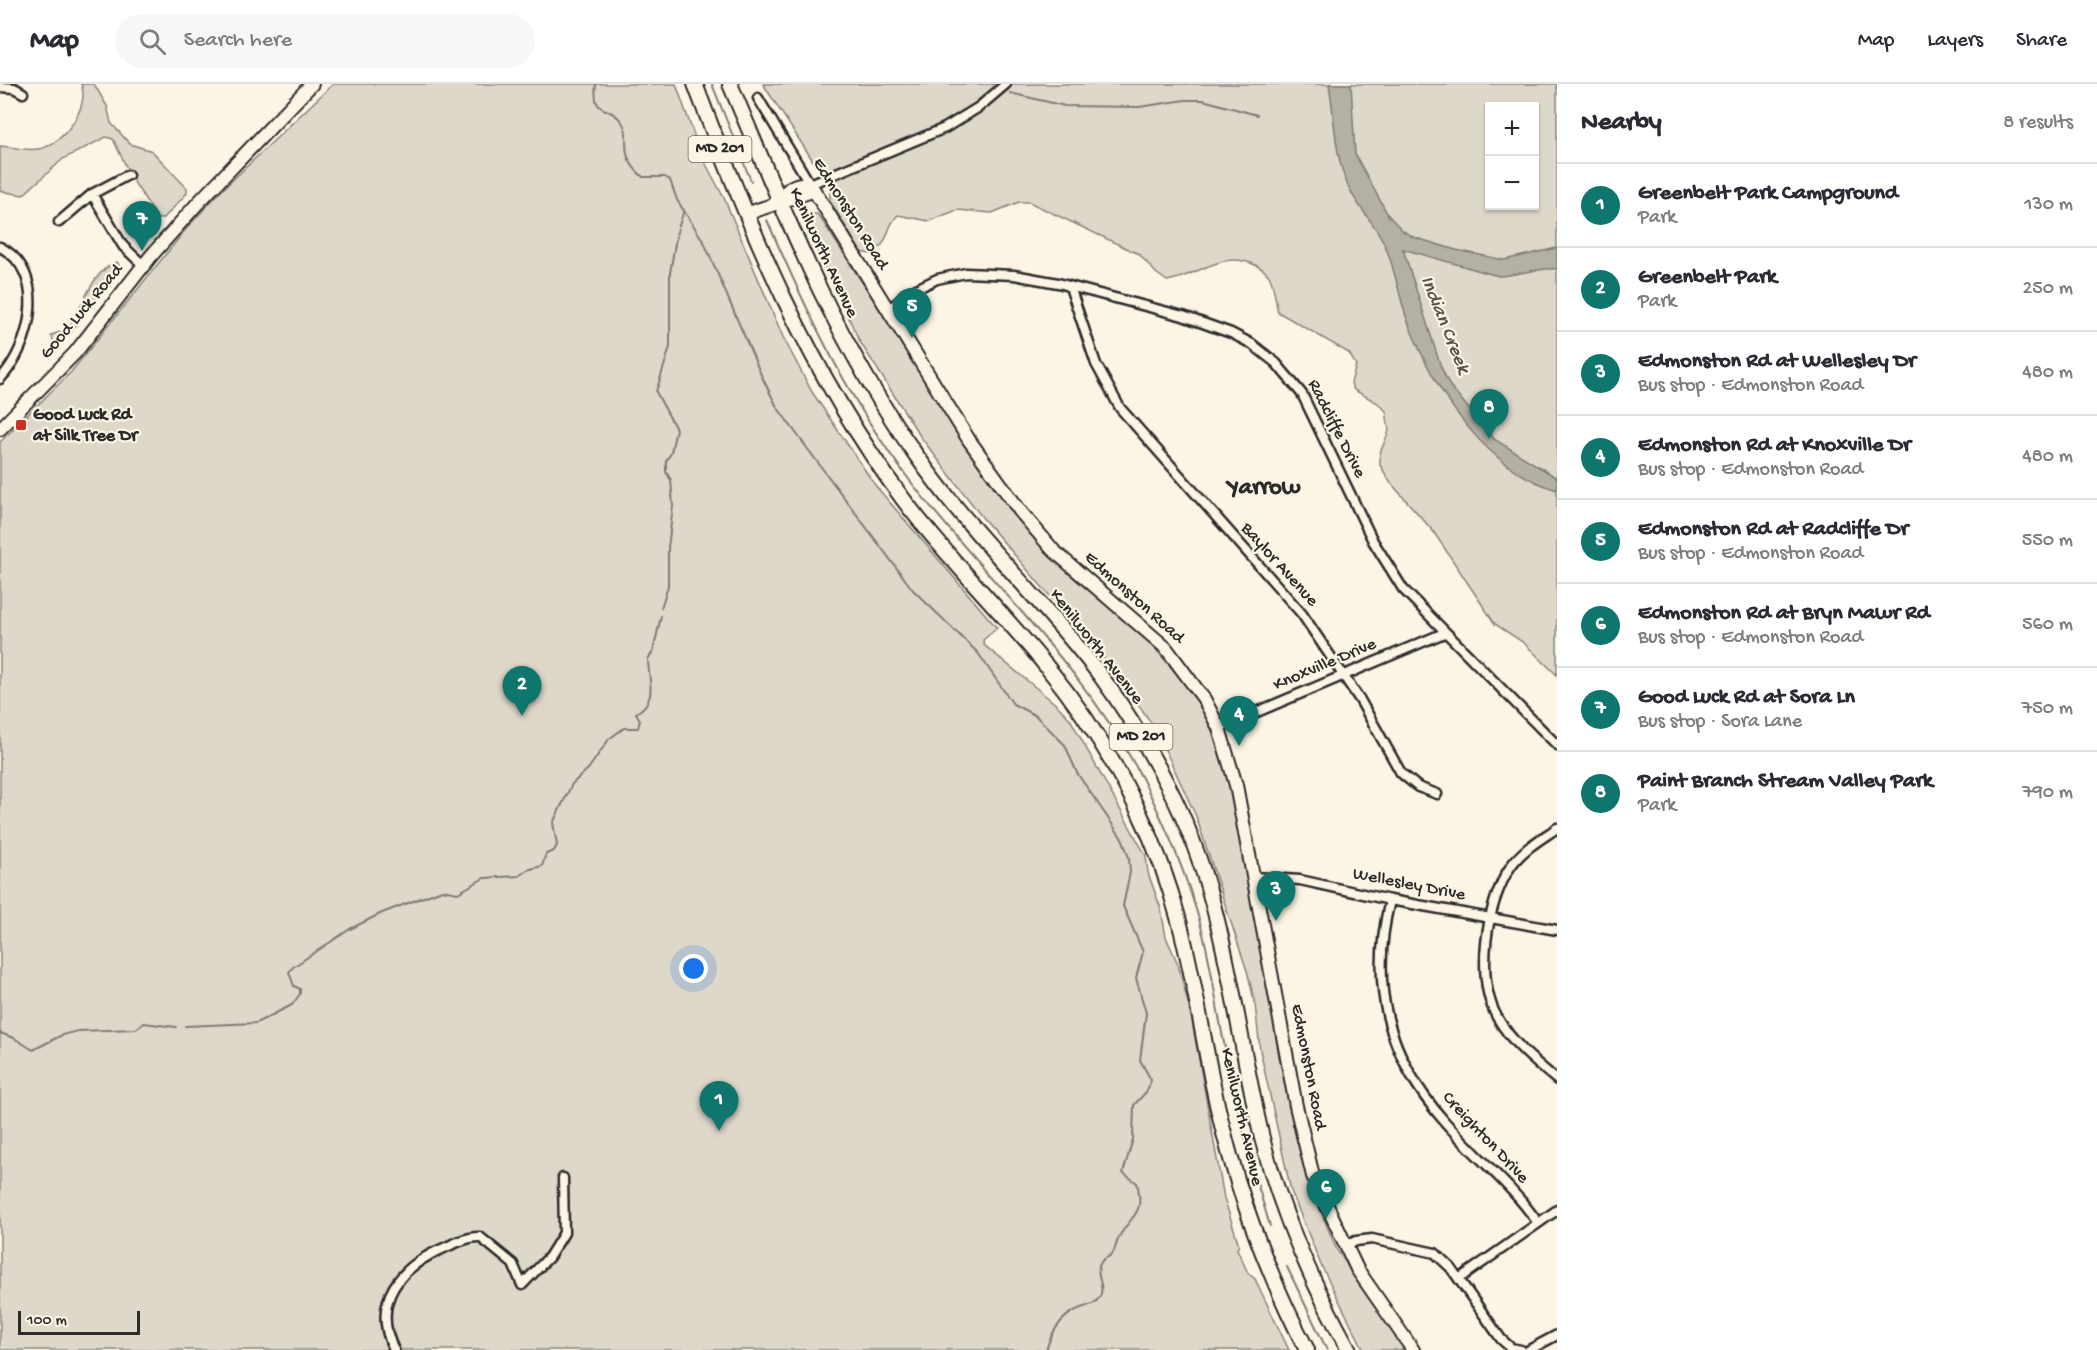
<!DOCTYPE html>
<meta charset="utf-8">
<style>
:root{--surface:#fff;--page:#f7f7f7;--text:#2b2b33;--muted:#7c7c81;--line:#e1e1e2;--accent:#0f766e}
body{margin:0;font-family:"Gochi Hand",sans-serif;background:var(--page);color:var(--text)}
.controls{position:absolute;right:18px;top:18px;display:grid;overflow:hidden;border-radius:0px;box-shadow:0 2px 4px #0004}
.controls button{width:54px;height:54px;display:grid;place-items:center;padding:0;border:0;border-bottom:2px solid var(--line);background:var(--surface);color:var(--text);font:30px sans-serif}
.scale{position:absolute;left:18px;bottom:15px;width:122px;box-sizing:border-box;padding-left:6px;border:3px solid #2b2b2b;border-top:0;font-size:16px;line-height:21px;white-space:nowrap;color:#2b2b2b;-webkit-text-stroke:4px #fcf5e5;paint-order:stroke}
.you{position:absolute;left:694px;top:885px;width:21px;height:21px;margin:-15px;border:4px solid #fff;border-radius:50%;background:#1a73e8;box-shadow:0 0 0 9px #1a73e833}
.badge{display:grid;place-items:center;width:39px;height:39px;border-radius:50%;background:var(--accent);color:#fff;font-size:20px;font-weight:700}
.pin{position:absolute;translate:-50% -50px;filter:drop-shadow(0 2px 3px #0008)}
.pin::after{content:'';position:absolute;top:32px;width:21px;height:18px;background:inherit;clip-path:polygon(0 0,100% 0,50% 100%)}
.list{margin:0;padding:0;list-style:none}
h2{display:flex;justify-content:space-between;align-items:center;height:78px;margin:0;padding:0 24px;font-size:26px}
h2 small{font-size:20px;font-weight:400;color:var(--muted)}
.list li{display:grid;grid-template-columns:39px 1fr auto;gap:18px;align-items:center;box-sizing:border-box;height:84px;padding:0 24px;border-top:2px solid var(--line)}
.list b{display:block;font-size:22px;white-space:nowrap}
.list p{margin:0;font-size:20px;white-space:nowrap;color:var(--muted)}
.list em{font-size:20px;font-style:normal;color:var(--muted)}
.icon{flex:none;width:33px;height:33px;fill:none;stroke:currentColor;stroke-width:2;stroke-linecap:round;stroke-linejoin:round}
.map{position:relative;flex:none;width:1557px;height:1266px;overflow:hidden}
header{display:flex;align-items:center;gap:36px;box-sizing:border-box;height:84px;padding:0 30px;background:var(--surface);border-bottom:2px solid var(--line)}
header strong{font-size:28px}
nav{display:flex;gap:33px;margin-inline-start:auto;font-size:21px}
.search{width:420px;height:54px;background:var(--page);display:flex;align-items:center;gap:15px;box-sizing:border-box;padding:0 21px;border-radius:33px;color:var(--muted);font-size:22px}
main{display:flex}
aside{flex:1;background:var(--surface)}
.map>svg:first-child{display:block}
</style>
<header>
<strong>Map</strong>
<div class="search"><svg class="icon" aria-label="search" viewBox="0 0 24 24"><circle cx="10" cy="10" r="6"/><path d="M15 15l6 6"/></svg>Search here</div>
<nav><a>Map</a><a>Layers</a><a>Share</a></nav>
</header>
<main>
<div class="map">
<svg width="1557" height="1266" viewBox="0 0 1557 1266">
<rect width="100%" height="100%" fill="#fcf5e5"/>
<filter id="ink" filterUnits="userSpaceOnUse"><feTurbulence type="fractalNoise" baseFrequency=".0167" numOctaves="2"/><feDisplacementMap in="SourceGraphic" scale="12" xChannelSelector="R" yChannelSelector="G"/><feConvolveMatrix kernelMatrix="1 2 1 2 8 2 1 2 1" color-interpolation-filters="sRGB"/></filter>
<g filter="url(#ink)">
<path fill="#ded8ca" stroke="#84827a" stroke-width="1.5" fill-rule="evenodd" d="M 81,0 L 94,0 L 107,22 L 111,39 L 130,60 L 152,67 L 187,104 L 187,109 L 163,135 L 158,135 L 132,95 L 113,55 L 106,53 L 63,75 L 23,111 L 0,107 L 0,62 C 12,63 27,67 38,65 C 62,62 91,23 81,0 Z
M 333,0 L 676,0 L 701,71 L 724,114 L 783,253 L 812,308 L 875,401 L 997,544 L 983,556 L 984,561 L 1058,622 L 1070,635 L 1146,772 L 1148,789 L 1161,825 L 1166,853 L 1178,880 L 1191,931 L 1224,1114 L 1239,1161 L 1237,1165 L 1248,1189 L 1255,1195 L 1289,1266 L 0,1266 L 0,358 L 71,288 L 187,144 L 219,109 Z
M 763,0 L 1557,0 L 1557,591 L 1524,559 L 1495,540 L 1433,447 L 1390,398 L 1380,381 L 1380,369 L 1389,347 L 1386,327 L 1378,319 L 1354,306 L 1351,299 L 1356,281 L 1349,269 L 1278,228 C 1275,216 1275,203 1269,192 C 1265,186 1261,184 1255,181 C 1222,165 1199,192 1167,197 L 1156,189 L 1139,170 L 1029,118 L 1019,118 L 992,129 L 957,126 L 929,137 L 898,131 C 884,144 892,159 870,170 L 861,168 L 830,117 L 830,103 ZM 1490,22 L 1534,22 L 1534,122 L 1490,122 Z
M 809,130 L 817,130 L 821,135 L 1008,422 L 1035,456 L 1074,494 L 1146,554 L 1199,616 L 1213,640 L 1237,730 L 1281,982 L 1297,1058 L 1315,1114 L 1337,1166 L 1405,1266 L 1364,1266 L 1321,1181 L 1291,1107 L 1260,966 L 1255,920 L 1248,890 L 1196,732 L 1169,674 L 1154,643 L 1117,590 L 982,433 L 920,352 L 860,258 L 804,139 Z
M 117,178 L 120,183 L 118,186 L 70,249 L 63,256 L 54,258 L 51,251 L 67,246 C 83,226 90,187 117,178 Z"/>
<path fill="#b4b0a5" stroke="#7d7b74" stroke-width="1.5" d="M 1329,0 L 1351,0 L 1355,70 L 1388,131 L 1403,147 L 1413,153 L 1456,166 L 1504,176 L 1557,164 L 1557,185 C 1537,183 1518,192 1498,192 L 1403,165 L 1441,283 L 1450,302 L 1494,355 L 1557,394 L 1557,406 C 1484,385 1433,304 1408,238 C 1399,214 1396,188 1386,164 C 1378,142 1358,125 1348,102 C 1334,71 1335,34 1329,0 Z"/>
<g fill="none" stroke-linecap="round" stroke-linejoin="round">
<path stroke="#7d7b74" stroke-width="2" d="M 596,0 C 592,34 609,19 622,38 C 633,54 615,69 643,93 L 665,93 L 670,96 L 677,116 L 704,158 L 762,293 L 777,323 L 807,364 L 913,506 L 978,569 L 1013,620 L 1036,632 L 1065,661 L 1077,689 L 1123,756 L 1129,774 L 1130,788 L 1123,822 L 1143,868 L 1136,894 L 1146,929 L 1140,976 L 1151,996 L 1147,1007 L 1134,1021 L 1133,1055 L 1123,1089 L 1137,1099 C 1145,1132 1132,1129 1119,1153 C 1116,1158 1116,1165 1112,1170 C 1109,1173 1103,1175 1101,1178 C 1093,1190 1107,1203 1099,1214 C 1095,1220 1090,1221 1084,1223 C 1062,1229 1052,1247 1046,1266
M 712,0 L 751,97
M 993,0 L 994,0
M 1010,9 L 1065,22 L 1139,23 L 1185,16 L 1203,16 L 1257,31
M 767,136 C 807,228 849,318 911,398 C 988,498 1084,582 1143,696 C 1167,744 1188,794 1202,846 C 1212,883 1216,921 1224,959 C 1236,1021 1251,1082 1270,1142
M 661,524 L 668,502 L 668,464 L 673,422 L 671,396 L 666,388 L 666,377 L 671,369 L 676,345 L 656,308 L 670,263 L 670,189 L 677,148 L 684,126
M 185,942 L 256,939 L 292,921 L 300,910 L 300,905 L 294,902 L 289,888 L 293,883 L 350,845 L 382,829 L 442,806 L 458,809 L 484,794 L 519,792 L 527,786 L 542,782 L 546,770 L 554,767 L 557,761 L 553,739 L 572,700 L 589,684 L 609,655 L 624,644 L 638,644 L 640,636 L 636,629 C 659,616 648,596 648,575 L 653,568 L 661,532
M 0,949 L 14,954 L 33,966 L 62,951 L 78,947 L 136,945 L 144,939 L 176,943
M 1287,1183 L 1327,1266"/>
<defs>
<path id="street" d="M 0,3 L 14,4 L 23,9
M 758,14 L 810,100 L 945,44 L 979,23 L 1006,0
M 92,110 L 123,162 L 144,182
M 59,138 L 92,110 L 128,91
M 0,163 C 49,188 31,263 0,295
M 1070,203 L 1096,280 L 1120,324 L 1302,530 L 1360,616 L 1401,689 L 1418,703 L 1437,710
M 889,225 L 914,206 L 937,195 L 966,189 L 1014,191 L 1058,199 L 1183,232 L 1231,249 L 1252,260 L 1276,279 L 1302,310 L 1373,457 L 1403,505 L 1557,661
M 1219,644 L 1444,549
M 1557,744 C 1541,755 1523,765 1511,782 C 1486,819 1475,893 1497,933 C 1512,959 1534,977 1557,996
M 1254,793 L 1300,796 L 1390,816 L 1557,846
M 1390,816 C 1369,901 1387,972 1445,1038 C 1475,1072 1512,1101 1538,1139
M 1345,1162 L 1356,1157 L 1372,1155 L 1435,1169 L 1451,1184 L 1501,1255 L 1511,1264 L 1521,1266
M 1459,1195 L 1557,1126
M 394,1266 C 370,1217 401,1182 444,1164 C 455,1159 469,1152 480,1153 L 513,1180 L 522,1201 L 549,1173 L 564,1149 L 563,1094
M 1529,1266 L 1557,1251"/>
<path id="secondary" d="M 810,100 L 969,356 L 1020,427 L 1053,466 L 1166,564 L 1204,615 L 1219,644 L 1236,701 L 1296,1022 L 1313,1092 L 1357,1185 L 1413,1266
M 779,117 C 787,104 795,98 810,100
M 746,130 L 809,108 L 810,100
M 0,345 L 75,269 L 151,172 L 197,120 L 312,0"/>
<path id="primary" d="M 695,0 C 750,146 809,289 903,415 C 947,474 1001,526 1047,583 C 1084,628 1114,676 1139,728 C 1183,818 1193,901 1212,997 C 1231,1091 1263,1181 1307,1266
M 730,0 C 784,128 835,257 916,371 C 971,450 1042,515 1100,591 C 1126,626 1148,663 1168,702 C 1226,813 1233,934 1262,1054 C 1281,1128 1312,1199 1349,1266"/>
</defs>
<use href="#street" stroke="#2b2b2b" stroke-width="13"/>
<use href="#secondary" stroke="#2b2b2b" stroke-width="16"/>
<use href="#primary" stroke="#2b2b2b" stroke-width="18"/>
<use href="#street" stroke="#fcf5e5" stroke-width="8"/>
<use href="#secondary" stroke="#fcf5e5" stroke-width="12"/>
<use href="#primary" stroke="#fcf5e5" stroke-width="14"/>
</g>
</g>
<rect fill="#c8321e" stroke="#fcf5e5" stroke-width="2" x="15" y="335" width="12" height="12" rx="3"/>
<g text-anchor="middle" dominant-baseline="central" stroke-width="4.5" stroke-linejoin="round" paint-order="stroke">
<g fill="#fcf5e5" stroke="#6a6863" stroke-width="1.5">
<rect x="688.5" y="52" width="63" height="26" rx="4.5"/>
<rect x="1109.5" y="640" width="63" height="26" rx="4.5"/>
</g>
<g font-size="16" font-weight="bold" fill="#2b2b2b">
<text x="720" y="65">MD 201</text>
<text x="1141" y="653">MD 201</text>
</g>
<g font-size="18" fill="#2b2b2b" stroke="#fcf5e5">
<text transform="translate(850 130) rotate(58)">Edmonston Road</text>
<text transform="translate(823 169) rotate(65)">Kenilworth Avenue</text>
<text transform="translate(82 228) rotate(-50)">Good Luck Road</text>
<text transform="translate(1336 345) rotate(63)">Radcliffe Drive</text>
<text transform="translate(1279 481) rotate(48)">Baylor Avenue</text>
<text transform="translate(1134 514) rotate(42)">Edmonston Road</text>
<text transform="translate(1096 563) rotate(52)">Kenilworth Avenue</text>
<text transform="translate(1325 581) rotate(-23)">Knoxville Drive</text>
<text transform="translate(1409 801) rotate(11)">Wellesley Drive</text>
<text transform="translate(1308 983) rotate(79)">Edmonston Road</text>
<text transform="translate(1241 1033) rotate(77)">Kenilworth Avenue</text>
<text transform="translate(1485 1054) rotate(47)">Creighton Drive</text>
</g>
<g font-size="18" font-weight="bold" fill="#2b2b2b" stroke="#fcf5e5" text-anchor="start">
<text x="33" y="331">Good Luck Rd<tspan x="33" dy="21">at Silk Tree Dr</tspan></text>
</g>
<g font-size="20" font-style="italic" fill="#545350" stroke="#fcf5e5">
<text transform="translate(1444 241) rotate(68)">Indian Creek</text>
</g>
<g font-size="24" font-weight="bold" fill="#2b2b2b" stroke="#fcf5e5">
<text x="1264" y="404">Yarrow</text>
</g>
</g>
</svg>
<div class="controls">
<button>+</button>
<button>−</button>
</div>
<div class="scale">100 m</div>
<div class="you"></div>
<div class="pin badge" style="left:719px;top:1047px">1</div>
<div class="pin badge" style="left:522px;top:632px">2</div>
<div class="pin badge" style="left:1276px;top:837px">3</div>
<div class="pin badge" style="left:1239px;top:662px">4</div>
<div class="pin badge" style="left:912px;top:254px">5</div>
<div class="pin badge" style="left:1326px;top:1135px">6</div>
<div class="pin badge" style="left:142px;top:167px">7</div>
<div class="pin badge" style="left:1489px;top:355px">8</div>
</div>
<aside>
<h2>Nearby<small>8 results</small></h2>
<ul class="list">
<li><span class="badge">1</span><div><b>Greenbelt Park Campground</b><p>Park</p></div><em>130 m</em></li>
<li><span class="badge">2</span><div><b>Greenbelt Park</b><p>Park</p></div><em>250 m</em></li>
<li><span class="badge">3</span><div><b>Edmonston Rd at Wellesley Dr</b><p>Bus stop · Edmonston Road</p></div><em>480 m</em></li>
<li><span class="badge">4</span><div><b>Edmonston Rd at Knoxville Dr</b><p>Bus stop · Edmonston Road</p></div><em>480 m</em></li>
<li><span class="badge">5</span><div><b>Edmonston Rd at Radcliffe Dr</b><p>Bus stop · Edmonston Road</p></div><em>550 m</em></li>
<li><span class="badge">6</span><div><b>Edmonston Rd at Bryn Mawr Rd</b><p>Bus stop · Edmonston Road</p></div><em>560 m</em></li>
<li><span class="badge">7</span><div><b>Good Luck Rd at Sora Ln</b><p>Bus stop · Sora Lane</p></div><em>750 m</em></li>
<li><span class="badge">8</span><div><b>Paint Branch Stream Valley Park</b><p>Park</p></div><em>790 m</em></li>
</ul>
</aside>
</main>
